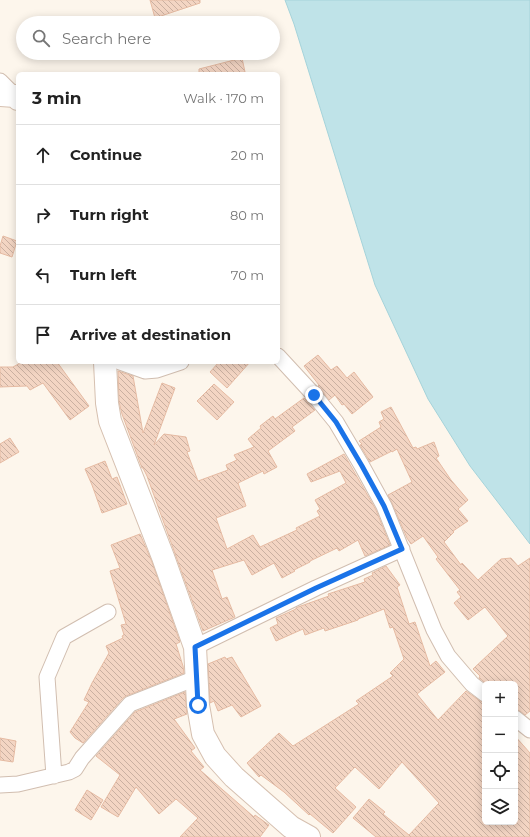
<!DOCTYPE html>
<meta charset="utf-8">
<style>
:root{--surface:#fff;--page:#f6f6f6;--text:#222;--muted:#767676;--line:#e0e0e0}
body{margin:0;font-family:Montserrat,sans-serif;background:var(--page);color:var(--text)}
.controls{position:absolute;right:12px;bottom:12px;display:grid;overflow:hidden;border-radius:6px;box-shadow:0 2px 10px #0003}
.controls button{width:36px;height:36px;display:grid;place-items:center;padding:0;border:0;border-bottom:1px solid var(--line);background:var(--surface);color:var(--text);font:20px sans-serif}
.stop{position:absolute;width:12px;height:12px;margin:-9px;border:3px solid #1a73e8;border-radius:50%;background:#fff}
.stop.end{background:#1a73e8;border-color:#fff;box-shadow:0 1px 4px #0008}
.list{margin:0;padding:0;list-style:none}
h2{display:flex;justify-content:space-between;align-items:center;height:52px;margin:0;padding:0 16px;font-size:17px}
h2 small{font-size:13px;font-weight:400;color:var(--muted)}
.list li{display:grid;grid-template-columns:26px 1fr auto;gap:12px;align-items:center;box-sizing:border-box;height:60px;padding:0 16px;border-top:1px solid var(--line)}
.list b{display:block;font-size:15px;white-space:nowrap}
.list em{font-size:13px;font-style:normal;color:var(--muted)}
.icon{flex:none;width:22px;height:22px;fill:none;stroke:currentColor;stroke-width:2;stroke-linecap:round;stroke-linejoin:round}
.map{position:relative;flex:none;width:530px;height:837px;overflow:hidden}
.search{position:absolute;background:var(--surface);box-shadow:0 2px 10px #0003;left:16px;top:16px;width:264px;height:44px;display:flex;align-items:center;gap:10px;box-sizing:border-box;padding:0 14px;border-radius:22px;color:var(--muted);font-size:15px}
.panel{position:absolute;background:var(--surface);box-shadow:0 2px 10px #0003;left:16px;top:72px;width:264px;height:292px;border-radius:6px}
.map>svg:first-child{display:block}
</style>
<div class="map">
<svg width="530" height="837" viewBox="0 0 530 837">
<defs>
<pattern id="building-back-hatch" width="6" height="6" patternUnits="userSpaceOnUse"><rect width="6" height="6" fill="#f3d5c3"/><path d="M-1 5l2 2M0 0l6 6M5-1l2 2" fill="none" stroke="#cab0a1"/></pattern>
</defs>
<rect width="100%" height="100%" fill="#fdf6ec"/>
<path fill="#bfe3e8" stroke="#a5d3da" d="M 285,0 L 530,0 L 530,544 L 470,466 L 428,399 L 375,285 L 294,24 Z"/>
<path fill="url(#building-back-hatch)" stroke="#e6bba3" d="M 150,0 L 200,0 L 200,3 L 155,18 Z
M 242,58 L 245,72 L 237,74 L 199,74 L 199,69 Z
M 3,236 L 17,241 L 12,257 L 0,253 L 0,246 Z
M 318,355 L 331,370 L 337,366 L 347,378 L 354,372 L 373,397 L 352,414 L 344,404 L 342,405 L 335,395 L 329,400 L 318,386 L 319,385 L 304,366 Z
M 22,362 L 57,362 L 89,406 L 70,420 L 43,383 L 30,390 L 27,386 L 0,387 L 0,367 L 13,367 Z
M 219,362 L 250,362 L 227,388 L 210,372 Z
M 118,371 L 133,376 L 143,433 L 162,383 L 175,388 L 154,445 L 164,434 L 186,437 L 190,451 L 187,452 L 198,481 L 228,470 L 226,465 L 237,460 L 234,455 L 254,447 L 248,439 L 261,428 L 260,426 L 273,416 L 275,419 L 304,398 L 315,410 L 292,427 L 295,431 L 268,451 L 277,467 L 264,474 L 263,471 L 238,483 L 246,506 L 216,518 L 227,549 L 253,535 L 260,547 L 297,530 L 296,528 L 320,516 L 317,511 L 320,509 L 315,500 L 346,483 L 340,471 L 311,482 L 307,474 L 344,454 L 376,510 L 390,545 L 365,556 L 358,540 L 339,551 L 337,548 L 310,561 L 310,562 L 294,570 L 295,571 L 282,578 L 274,563 L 252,575 L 244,560 L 212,570 L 222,599 L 227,597 L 235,617 L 203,631 L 147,476 L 143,468 L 142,468 L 122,414 L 119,402 Z
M 214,384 L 234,402 L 217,420 L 197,401 Z
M 391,407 L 413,448 L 416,447 L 417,449 L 434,442 L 439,456 L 436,458 L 451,480 L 468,500 L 458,509 L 468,521 L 453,531 L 454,532 L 444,542 L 461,565 L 462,563 L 478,580 L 501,559 L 511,558 L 518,566 L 530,558 L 530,711 L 525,715 L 520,711 L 515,709 L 515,684 L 487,684 L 479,678 L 480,676 L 473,669 L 508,636 L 485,607 L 468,620 L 454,603 L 461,597 L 457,592 L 460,590 L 436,559 L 438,557 L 423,536 L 411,544 L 407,538 L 392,503 L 388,495 L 412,482 L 397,449 L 392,452 L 392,451 L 370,462 L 360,445 L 362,444 L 359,441 L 381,427 L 379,422 L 384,419 L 381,412 Z
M 10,438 L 19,452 L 0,463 L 0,444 Z
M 105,461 L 112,479 L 117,477 L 127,504 L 102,513 L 92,485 L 85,469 Z
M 140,534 L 152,562 L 180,642 L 176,644 L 183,666 L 184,673 L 126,696 L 123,698 L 83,743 L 75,738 L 70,732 L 89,702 L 84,700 L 92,683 L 109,653 L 106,646 L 123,638 L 122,636 L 124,635 L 121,625 L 126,624 L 110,571 L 120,568 L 111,545 Z
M 386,566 L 400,585 L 397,587 L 409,624 L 415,622 L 430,666 L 436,661 L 445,672 L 417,694 L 438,720 L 466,691 L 480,701 L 485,703 L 485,822 L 515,822 L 515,736 L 530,753 L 530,837 L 376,837 L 353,818 L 369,799 L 385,812 L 383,814 L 409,835 L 439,803 L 402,762 L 379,789 L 355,767 L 335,788 L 356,807 L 333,833 L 310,814 L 309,815 L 284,792 L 261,775 L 259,777 L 247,763 L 279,733 L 293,746 L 359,704 L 356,701 L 393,676 L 390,673 L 404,659 L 393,627 L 390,628 L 384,609 L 358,619 L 358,620 L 325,631 L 324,628 L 305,635 L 303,629 L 276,641 L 270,628 L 278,624 L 276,618 L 296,609 L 296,608 L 298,607 L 329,596 L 328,594 L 365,582 L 364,579 L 373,575 L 372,573 Z
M 225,657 L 226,659 L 232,657 L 261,706 L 241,717 L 232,705 L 218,711 L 214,701 L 210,703 L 208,664 Z
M 185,692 L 187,714 L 174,719 L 195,748 L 191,751 L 204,767 L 200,770 L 254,817 L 255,815 L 269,825 L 260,837 L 180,837 L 198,818 L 176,799 L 159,814 L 136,787 L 118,817 L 101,807 L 120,775 L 96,756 L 135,712 Z
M 0,738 L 16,741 L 13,762 L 0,760 Z
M 87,790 L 103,800 L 91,820 L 75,810 Z"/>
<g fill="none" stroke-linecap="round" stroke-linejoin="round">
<defs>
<path id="street" d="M 0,81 L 15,96
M 278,356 L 314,395 L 336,422 L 362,466 L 384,506 L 434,630 L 448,656 L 472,684 L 485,694
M 120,362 L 145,371 L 157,370 L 181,362
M 195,647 L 316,588 L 402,549
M 515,718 L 530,730
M 54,776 L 47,677 L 64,637 L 108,612
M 0,785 L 18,784 L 69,772 L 75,769 L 82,758 L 130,704 L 196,678"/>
<path id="secondary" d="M 0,95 L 15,96 L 18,99
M 105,362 L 107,403 L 110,421 L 163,557 L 195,647 L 198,705 L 203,734 L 215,756 L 234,777 L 291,827 L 309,837"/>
</defs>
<use href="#street" stroke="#d1beb0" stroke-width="17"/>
<use href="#secondary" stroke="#d6c0b0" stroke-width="24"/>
<use href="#street" stroke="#fff" stroke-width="15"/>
<use href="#secondary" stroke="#fff" stroke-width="22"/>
</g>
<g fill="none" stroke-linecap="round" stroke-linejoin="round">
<path stroke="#1a73e8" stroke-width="5" d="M 198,705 L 195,647 L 316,588 L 402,549 L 384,506 L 362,466 L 336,422 L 314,395"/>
</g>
</svg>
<div class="controls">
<button>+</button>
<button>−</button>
<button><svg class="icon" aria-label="locate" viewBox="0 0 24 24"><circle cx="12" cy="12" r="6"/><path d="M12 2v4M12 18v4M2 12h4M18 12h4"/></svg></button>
<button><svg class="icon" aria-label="layers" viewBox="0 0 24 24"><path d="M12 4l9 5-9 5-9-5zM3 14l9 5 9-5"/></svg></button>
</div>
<div class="stop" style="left:198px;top:705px"></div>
<div class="stop end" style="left:314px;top:395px"></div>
<div class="search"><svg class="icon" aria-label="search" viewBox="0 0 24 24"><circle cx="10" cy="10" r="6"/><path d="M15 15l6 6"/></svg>Search here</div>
<section class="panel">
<h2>3 min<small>Walk · 170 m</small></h2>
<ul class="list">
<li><svg class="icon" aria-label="ahead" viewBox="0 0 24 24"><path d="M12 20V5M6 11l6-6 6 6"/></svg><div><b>Continue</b></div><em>20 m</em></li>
<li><svg class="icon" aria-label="right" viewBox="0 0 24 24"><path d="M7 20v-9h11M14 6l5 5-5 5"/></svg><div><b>Turn right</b></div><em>80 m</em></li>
<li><svg class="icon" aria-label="left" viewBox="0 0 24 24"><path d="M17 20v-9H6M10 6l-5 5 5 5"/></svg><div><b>Turn left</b></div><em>70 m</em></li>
<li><svg class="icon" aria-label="arrive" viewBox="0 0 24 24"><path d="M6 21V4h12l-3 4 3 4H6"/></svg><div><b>Arrive at destination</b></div></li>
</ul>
</section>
</div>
